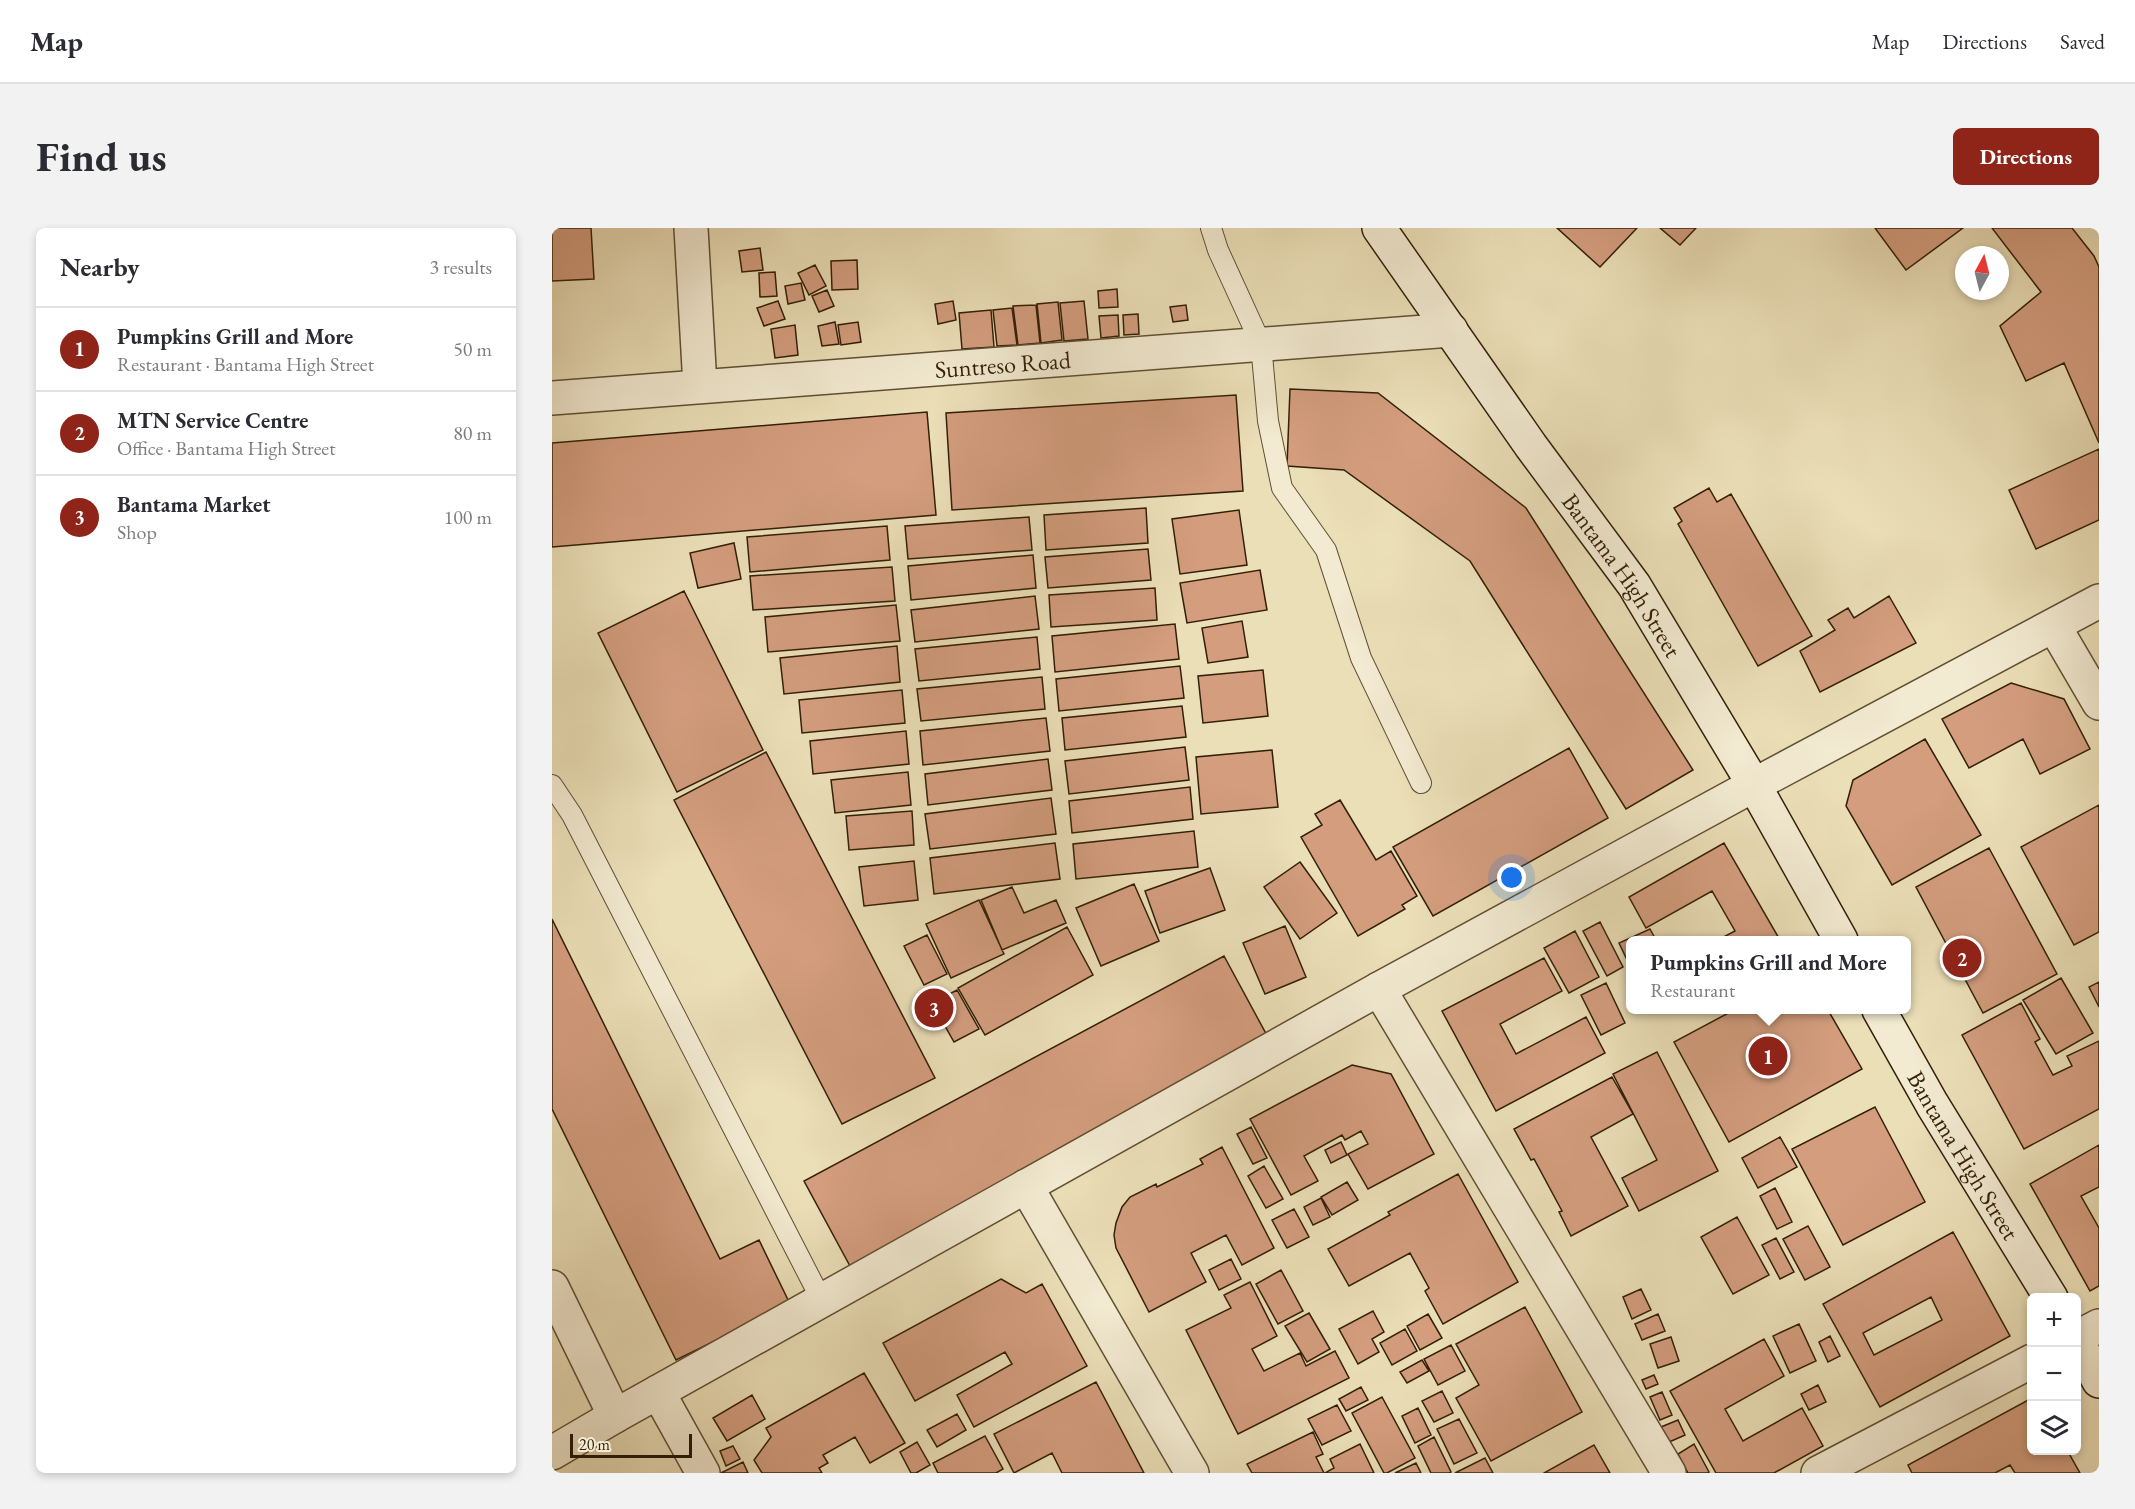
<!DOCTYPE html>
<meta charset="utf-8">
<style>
:root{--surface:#fff;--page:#f2f2f3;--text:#2b2b33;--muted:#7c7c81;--line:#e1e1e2;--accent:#8f2418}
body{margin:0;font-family:"EB Garamond",serif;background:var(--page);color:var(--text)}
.controls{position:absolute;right:18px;bottom:18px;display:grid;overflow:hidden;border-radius:9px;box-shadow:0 3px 9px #0003}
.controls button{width:54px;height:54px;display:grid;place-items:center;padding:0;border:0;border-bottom:2px solid var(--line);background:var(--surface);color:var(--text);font:30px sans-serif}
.compass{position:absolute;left:1403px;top:18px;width:54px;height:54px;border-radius:50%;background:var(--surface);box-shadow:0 3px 9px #0003;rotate:7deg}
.scale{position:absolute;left:18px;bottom:15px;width:122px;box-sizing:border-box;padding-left:6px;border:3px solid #331f06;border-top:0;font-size:16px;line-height:21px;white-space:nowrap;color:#331f06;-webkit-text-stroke:4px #f2ead1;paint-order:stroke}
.you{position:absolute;left:960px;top:650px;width:21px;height:21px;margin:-15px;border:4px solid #fff;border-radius:50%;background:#1a73e8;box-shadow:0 0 0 9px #1a73e833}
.badge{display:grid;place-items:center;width:39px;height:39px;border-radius:50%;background:var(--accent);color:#fff;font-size:20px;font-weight:700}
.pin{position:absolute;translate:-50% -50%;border:3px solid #fff;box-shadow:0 2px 6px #0006}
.popup{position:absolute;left:1074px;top:708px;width:285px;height:78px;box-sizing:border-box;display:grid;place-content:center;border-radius:9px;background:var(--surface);filter:drop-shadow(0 2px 4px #0005);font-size:20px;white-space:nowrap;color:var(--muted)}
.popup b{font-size:22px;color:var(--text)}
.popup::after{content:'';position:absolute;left:50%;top:100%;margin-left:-12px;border:12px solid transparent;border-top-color:var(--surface)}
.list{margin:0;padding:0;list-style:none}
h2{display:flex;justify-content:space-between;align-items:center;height:78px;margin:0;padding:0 24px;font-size:26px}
h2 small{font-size:20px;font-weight:400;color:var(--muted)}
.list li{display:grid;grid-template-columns:39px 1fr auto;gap:18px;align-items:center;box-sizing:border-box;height:84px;padding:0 24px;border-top:2px solid var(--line)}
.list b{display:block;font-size:22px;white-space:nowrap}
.list p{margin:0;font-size:20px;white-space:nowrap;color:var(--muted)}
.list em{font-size:20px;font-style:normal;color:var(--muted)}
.icon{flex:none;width:33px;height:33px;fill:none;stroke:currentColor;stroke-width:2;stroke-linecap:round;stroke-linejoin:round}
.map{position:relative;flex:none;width:1547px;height:1245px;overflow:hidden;border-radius:9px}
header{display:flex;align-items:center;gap:36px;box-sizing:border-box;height:84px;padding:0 30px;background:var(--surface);border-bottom:2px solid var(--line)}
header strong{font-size:28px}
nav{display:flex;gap:33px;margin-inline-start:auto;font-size:21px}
.intro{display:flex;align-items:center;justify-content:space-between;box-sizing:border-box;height:144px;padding:0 36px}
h1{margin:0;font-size:42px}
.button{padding:15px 27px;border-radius:9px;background:var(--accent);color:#fff;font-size:21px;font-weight:700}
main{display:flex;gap:36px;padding:0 36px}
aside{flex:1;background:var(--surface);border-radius:9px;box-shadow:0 3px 9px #0003}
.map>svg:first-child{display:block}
</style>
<header>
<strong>Map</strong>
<nav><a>Map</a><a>Directions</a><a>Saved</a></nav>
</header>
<div class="intro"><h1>Find us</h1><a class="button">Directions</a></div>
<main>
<aside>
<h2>Nearby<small>3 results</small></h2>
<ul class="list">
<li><span class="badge">1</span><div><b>Pumpkins Grill and More</b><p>Restaurant · Bantama High Street</p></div><em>50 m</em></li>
<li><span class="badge">2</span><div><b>MTN Service Centre</b><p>Office · Bantama High Street</p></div><em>80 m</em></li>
<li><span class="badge">3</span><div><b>Bantama Market</b><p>Shop</p></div><em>100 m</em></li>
</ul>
</aside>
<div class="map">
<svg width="1547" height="1245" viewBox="0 0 1547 1245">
<rect width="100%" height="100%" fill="#ebdfb8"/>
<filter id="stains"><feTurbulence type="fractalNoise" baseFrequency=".00333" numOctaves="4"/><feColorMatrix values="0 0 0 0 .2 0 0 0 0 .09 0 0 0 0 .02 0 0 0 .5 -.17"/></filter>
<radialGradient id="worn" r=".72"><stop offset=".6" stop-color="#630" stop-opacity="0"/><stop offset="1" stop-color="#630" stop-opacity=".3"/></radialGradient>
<path fill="#d39d7e" stroke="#331f06" stroke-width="1.5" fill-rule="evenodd" d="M 0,0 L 39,0 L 42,51 L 0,53 Z
M 1005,0 L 1085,0 L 1048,39 Z
M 1108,0 L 1144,0 L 1128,17 Z
M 1323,0 L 1411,0 L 1354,42 Z
M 1440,0 L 1520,0 L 1542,28 L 1547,39 L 1547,215 L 1512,135 L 1474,153 L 1448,98 L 1489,64 Z
M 208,20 L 211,42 L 190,44 L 187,23 Z
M 305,32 L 306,61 L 280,62 L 279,33 Z
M 263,37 L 274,58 L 257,67 L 246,45 Z
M 223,44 L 225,68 L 208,69 L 207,45 Z
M 249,55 L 253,72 L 236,76 L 233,58 Z
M 565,61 L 566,79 L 547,80 L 546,63 Z
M 275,62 L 282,78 L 267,84 L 260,68 Z
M 226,73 L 233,91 L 212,98 L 205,80 Z
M 401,73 L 404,92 L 386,96 L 383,76 Z
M 532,73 L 536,111 L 512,113 L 508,75 Z
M 506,74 L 510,112 L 489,115 L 485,76 Z
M 484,77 L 488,115 L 466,117 L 461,78 Z
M 634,77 L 636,92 L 621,94 L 618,79 Z
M 460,80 L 465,117 L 445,118 L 441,82 Z
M 439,82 L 442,119 L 410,121 L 407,85 Z
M 586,86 L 587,106 L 572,107 L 571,87 Z
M 566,87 L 567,108 L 549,110 L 547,88 Z
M 283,94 L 287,116 L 270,118 L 266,98 Z
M 306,94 L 309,114 L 289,117 L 286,97 Z
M 243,97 L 246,127 L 223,130 L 219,101 Z
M 738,161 L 826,165 L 974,280 L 1141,542 L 1074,581 L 918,333 L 792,242 L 735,238 Z
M 684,167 L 691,263 L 400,282 L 394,185 Z
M 375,184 L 384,287 L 0,319 L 0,215 Z
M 1547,221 L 1547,292 L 1484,321 L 1457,262 Z
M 1157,260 L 1165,274 L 1179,266 L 1260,408 L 1206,438 L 1126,296 L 1130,293 L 1122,280 Z
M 594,280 L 596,315 L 494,322 L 492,287 Z
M 687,282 L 695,337 L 628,346 L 620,291 Z
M 477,289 L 480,322 L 356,331 L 353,298 Z
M 335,298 L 338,332 L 198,344 L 195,309 Z
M 182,315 L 189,351 L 146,360 L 138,325 Z
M 596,321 L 599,352 L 496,360 L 493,329 Z
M 481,327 L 484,360 L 359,372 L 356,338 Z
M 340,339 L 343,373 L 201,382 L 198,348 Z
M 708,342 L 715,382 L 635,395 L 628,355 Z
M 603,360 L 605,392 L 499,399 L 497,367 Z
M 132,363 L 211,522 L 125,564 L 46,405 Z
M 483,368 L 487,401 L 363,414 L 359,382 Z
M 1337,368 L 1364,415 L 1268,464 L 1248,423 L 1283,402 L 1276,392 L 1296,380 L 1302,390 Z
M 344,377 L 348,413 L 216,424 L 213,389 Z
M 690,393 L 696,429 L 656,435 L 650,400 Z
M 623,396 L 627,431 L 503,444 L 500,408 Z
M 485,409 L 488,441 L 367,453 L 363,421 Z
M 345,418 L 348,454 L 232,466 L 228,430 Z
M 628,438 L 632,470 L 507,483 L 504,451 Z
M 711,442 L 716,488 L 651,495 L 646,448 Z
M 490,449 L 493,481 L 369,493 L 365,461 Z
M 1459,455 L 1512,471 L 1538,521 L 1488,546 L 1471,511 L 1417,540 L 1390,491 Z
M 350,462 L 353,495 L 250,505 L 247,472 Z
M 630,478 L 634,509 L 513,522 L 510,490 Z
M 494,490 L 498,523 L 371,537 L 368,503 Z
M 354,503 L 357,536 L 261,546 L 258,513 Z
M 1373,511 L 1429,607 L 1340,657 L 1294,578 L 1301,552 Z
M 633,519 L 637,552 L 517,566 L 513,533 Z
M 1017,520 L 1056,590 L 881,688 L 841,619 Z
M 720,522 L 726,579 L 649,586 L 644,529 Z
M 214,524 L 383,850 L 290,896 L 122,572 Z
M 496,531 L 500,562 L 376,577 L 373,546 Z
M 356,544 L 359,577 L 283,585 L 279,552 Z
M 638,559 L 641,591 L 520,605 L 517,573 Z
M 499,570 L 504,606 L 378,621 L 373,586 Z
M 788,572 L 824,632 L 839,623 L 865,668 L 850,677 L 853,681 L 806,708 L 749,609 L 770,597 L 763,586 Z
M 1547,577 L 1547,704 L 1522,717 L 1469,619 Z
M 360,583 L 362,617 L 297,622 L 294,588 Z
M 642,603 L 646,639 L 524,651 L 521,616 Z
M 503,615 L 508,651 L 382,666 L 378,630 Z
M 1172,615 L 1228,712 L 1166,712 L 1183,703 L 1160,663 L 1094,700 L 1077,669 Z
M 1437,620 L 1505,746 L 1431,785 L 1364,659 Z
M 362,633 L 366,672 L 312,678 L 307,639 Z
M 748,634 L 785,685 L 748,711 L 712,659 Z
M 658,640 L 673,682 L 608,705 L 593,663 Z
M 582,656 L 607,713 L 549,738 L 524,680 Z
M 460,659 L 472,685 L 504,672 L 514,695 L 450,722 L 429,672 Z
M 427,672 L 452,726 L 399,750 L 374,696 Z
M 0,691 L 168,1031 L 207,1012 L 238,1076 L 124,1132 L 0,881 Z
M 1048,694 L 1071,739 L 1055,748 L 1031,703 Z
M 733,698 L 754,749 L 713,766 L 691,715 Z
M 515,699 L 541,747 L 433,807 L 406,760 Z
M 1098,701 L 1104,712 L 1078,712 L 1078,738 L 1067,715 Z
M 1023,703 L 1047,749 L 1017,765 L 992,720 Z
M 375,707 L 395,746 L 372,757 L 352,718 Z
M 672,728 L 718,813 L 298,1038 L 252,953 Z
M 992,730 L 1010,763 L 948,796 L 964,826 L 1034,789 L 1053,825 L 944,883 L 890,783 Z
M 1509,750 L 1541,805 L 1504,826 L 1471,772 Z
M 1547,754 L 1547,779 L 1537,759 Z
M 1054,755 L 1073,795 L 1049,807 L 1029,767 Z
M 405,762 L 427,801 L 402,814 L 380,775 Z
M 1469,775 L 1488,811 L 1483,814 L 1501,847 L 1520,838 L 1515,828 L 1547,813 L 1547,881 L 1472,921 L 1410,807 Z
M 1182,782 L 1276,782 L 1310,841 L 1177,914 L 1122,814 Z
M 1105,824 L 1166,943 L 1087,983 L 1070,950 L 1105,932 L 1061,846 Z
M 800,837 L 839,846 L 882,926 L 816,961 L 796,926 L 816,916 L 809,903 L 793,912 L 790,907 L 752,928 L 766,953 L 739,967 L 698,891 Z
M 1060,849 L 1081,886 L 1039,909 L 1076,978 L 1019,1008 L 1007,984 L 1010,983 L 982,931 L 979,932 L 962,901 Z
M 1323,879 L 1373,974 L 1291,1017 L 1240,921 Z
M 699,899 L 715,930 L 701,936 L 685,906 Z
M 1228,909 L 1245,939 L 1206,960 L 1190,930 Z
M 789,914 L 795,927 L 779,935 L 773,922 Z
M 1547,917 L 1547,959 L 1529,968 L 1547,1000 L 1547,1058 L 1538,1063 L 1478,956 Z
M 670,919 L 722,1020 L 690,1037 L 674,1007 L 639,1025 L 654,1054 L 597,1084 L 564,1020 L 562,1007 L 564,995 L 570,979 L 578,969 L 604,956 L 605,959 L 651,936 L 648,931 Z
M 712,938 L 731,971 L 714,980 L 696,948 Z
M 906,946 L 966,1054 L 891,1096 L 873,1063 L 877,1060 L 858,1025 L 797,1058 L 776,1021 L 838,987 L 836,984 Z
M 795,954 L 806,972 L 780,987 L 769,969 Z
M 1223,960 L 1240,994 L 1225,1001 L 1208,968 Z
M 769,970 L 778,989 L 761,997 L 752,979 Z
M 742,981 L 757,1009 L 735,1020 L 720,992 Z
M 1185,989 L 1217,1047 L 1181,1066 L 1149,1009 Z
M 1256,998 L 1278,1039 L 1253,1052 L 1231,1011 Z
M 1401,1004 L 1458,1108 L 1328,1179 L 1271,1076 ZM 1379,1069 L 1390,1092 L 1322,1127 L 1311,1105 Z
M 1224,1010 L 1242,1044 L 1228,1051 L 1210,1017 Z
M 679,1031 L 689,1051 L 667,1062 L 657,1042 Z
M 729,1042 L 751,1083 L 726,1096 L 704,1056 Z
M 449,1051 L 474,1065 L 490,1056 L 535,1138 L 422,1199 L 405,1167 L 460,1136 L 453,1124 L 363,1173 L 331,1115 Z
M 698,1054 L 725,1108 L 700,1121 L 712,1143 L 748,1125 L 754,1138 L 783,1123 L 797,1150 L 686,1206 L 634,1102 L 679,1080 L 672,1067 Z
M 1089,1061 L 1099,1082 L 1080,1091 L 1071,1069 Z
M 973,1079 L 1030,1184 L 939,1233 L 904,1170 L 927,1157 L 904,1116 Z
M 821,1083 L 832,1104 L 820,1111 L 827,1124 L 806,1136 L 787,1101 Z
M 757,1085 L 778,1121 L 755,1134 L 733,1098 Z
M 876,1086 L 890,1110 L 868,1122 L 855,1098 Z
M 1106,1086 L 1113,1103 L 1090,1112 L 1083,1096 Z
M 1247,1096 L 1264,1133 L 1238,1145 L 1221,1108 Z
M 853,1101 L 865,1123 L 840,1137 L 828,1115 Z
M 1278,1108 L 1288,1128 L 1276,1134 L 1267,1114 Z
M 1119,1109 L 1127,1133 L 1106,1140 L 1098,1116 Z
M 1212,1111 L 1232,1148 L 1173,1181 L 1191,1213 L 1250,1180 L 1271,1218 L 1222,1245 L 1164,1245 L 1118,1163 Z
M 899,1117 L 913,1143 L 886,1157 L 872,1131 Z
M 870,1132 L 877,1143 L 855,1155 L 848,1144 Z
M 312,1145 L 353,1215 L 318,1235 L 303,1209 L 271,1227 L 276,1235 L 267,1240 L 270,1245 L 210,1245 L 202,1232 L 219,1209 L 214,1200 Z
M 1102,1147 L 1106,1156 L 1094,1161 L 1090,1152 Z
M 544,1154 L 592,1245 L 510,1245 L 500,1225 L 462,1245 L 442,1206 Z
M 1266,1157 L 1274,1174 L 1257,1182 L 1249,1166 Z
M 809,1159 L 816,1172 L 794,1183 L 787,1171 Z
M 890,1163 L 901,1185 L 882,1194 L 870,1173 Z
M 1110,1164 L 1120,1187 L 1108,1192 L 1098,1169 Z
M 200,1167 L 213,1191 L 175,1213 L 161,1190 Z
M 830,1169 L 863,1230 L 835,1245 L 832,1245 L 800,1185 Z
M 1480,1170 L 1480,1222 L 1515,1222 L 1528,1245 L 1463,1245 L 1458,1237 L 1443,1245 L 1360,1245 L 1356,1237 Z
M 785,1177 L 799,1203 L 770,1217 L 756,1191 Z
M 866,1180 L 879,1207 L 863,1215 L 850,1188 Z
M 405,1186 L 414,1202 L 385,1219 L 375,1202 Z
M 907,1191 L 925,1225 L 902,1236 L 885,1201 Z
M 1126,1192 L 1133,1207 L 1115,1215 L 1109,1199 Z
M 761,1204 L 771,1226 L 764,1229 L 772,1245 L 700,1245 L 695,1236 Z
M 433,1208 L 451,1241 L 444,1245 L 386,1245 L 381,1235 Z
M 882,1209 L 899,1244 L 897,1245 L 879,1245 L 866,1218 Z
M 365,1214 L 378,1237 L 364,1245 L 359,1245 L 348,1224 Z
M 808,1216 L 822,1245 L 773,1245 L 782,1240 L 778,1231 Z
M 1142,1216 L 1157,1244 L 1156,1245 L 1136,1245 L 1126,1226 Z
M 1042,1217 L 1058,1245 L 992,1245 Z
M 181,1218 L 188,1231 L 174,1238 L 168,1223 Z
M 933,1230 L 941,1245 L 903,1245 Z
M 191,1234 L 196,1245 L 169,1245 Z
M 864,1235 L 869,1245 L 843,1245 Z"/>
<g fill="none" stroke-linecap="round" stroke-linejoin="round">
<defs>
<path id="lane" d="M 659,0 L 666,22 L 709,116 L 716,193 L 730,260 L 774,322 L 809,430 L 869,555
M 0,557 L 20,587 L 270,1073"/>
<g id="street">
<path d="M 139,0 L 148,158"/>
<path id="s1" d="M 0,170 L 899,102"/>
<path d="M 1502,398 L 1547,475"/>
<path d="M 827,761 L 1117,1245"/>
<path d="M 474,958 L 640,1245"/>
<path d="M 0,1059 L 63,1188"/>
<path d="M 1524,1110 L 1547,1098"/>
<path d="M 106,1164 L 151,1245"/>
<path d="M 0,1225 L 63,1188 L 827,761 L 1202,557 L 1547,373"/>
<path d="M 1266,1245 L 1480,1133"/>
</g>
<g id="secondary">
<path id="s2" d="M 827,0 L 979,218 L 1082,357 L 1202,557 L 1289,712"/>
<path id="s3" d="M 1327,782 L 1380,876 L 1499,1070"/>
<path d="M 1524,1111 L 1547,1153"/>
</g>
</defs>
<use href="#lane" stroke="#614f32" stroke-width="22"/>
<use href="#street" stroke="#614f32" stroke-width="36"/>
<use href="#secondary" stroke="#331f06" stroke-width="36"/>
<use href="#lane" stroke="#f2ead1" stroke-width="20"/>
<use href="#street" stroke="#f2ead1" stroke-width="33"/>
<use href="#secondary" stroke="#f2ead1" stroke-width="33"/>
</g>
<g text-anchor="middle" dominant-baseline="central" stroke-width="6" stroke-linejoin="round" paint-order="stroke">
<g font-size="24" fill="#331f06" stroke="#f2ead1">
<text stroke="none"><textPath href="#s1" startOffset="452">Suntreso Road</textPath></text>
<text stroke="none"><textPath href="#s2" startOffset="424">Bantama High Street</textPath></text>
<text stroke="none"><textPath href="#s3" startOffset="168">Bantama High Street</textPath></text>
</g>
</g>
<rect width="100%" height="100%" filter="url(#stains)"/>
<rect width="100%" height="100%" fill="url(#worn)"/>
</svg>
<div class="controls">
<button>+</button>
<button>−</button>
<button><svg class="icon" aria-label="layers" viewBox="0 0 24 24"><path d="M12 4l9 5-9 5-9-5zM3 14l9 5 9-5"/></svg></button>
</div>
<svg class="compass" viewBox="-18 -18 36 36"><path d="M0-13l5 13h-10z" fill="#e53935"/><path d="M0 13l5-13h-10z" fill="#7c7c81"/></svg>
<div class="scale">20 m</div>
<div class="you"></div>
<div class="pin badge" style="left:1216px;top:828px">1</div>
<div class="popup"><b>Pumpkins Grill and More</b>Restaurant</div>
<div class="pin badge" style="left:1410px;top:730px">2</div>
<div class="pin badge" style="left:382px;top:780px">3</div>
</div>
</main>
